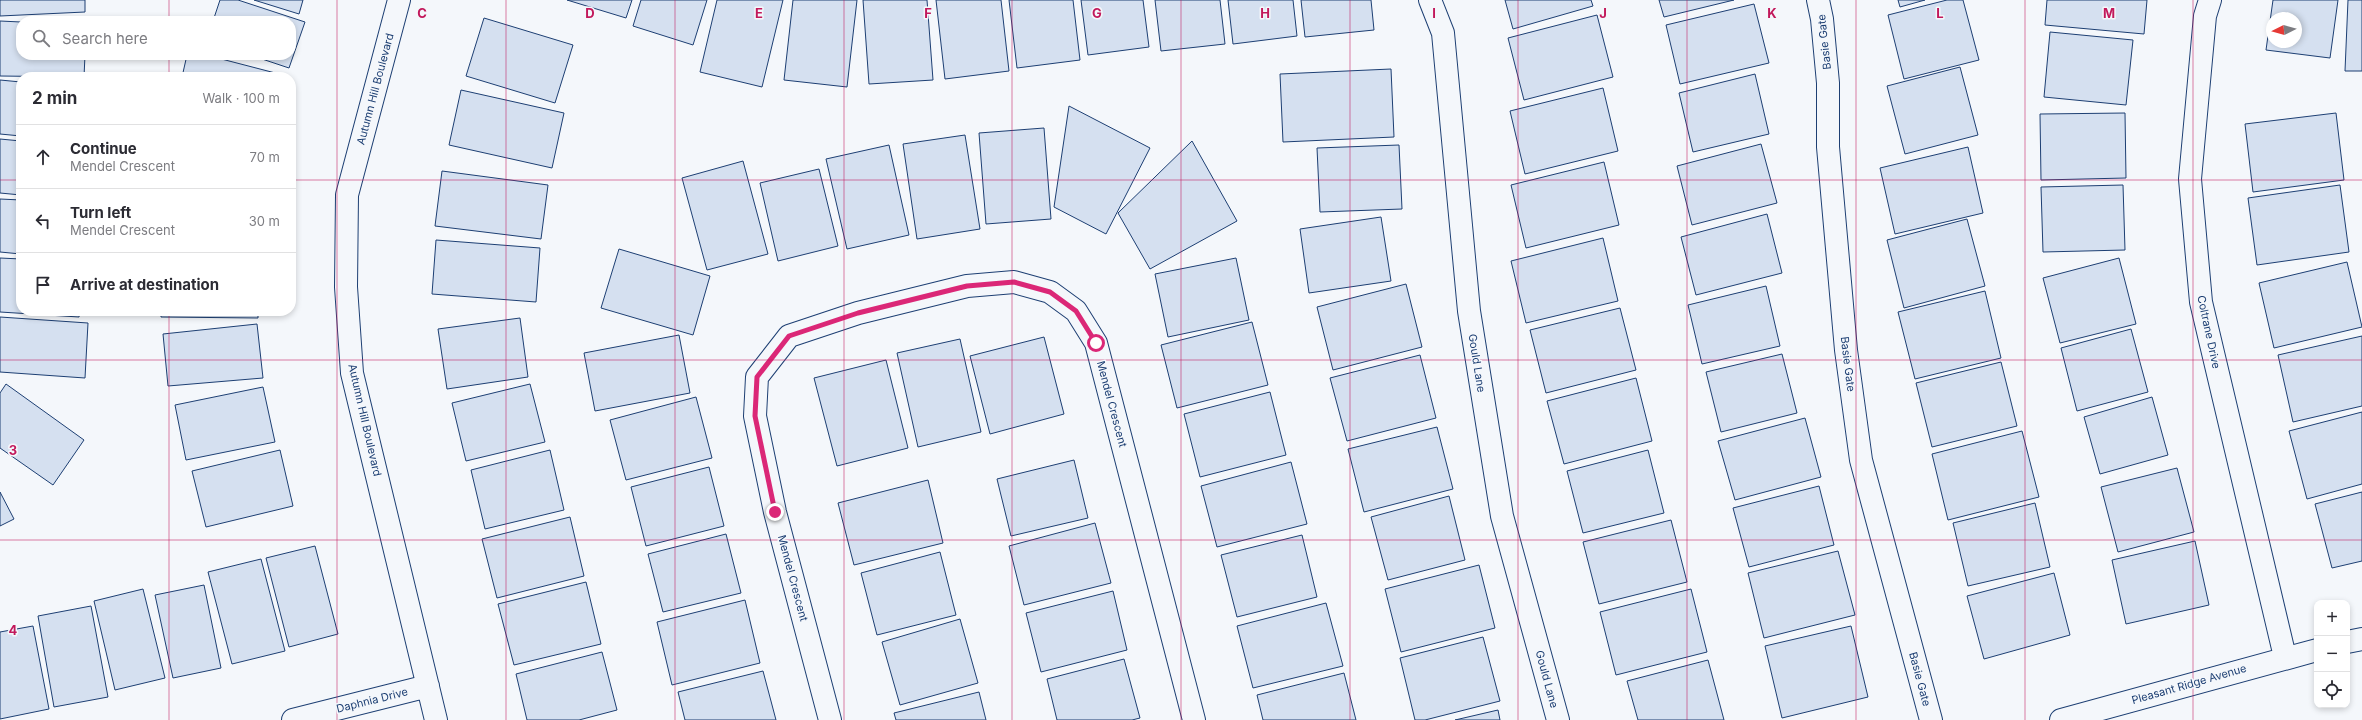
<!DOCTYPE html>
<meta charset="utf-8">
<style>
:root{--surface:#fff;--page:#f2f2f3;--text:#2b2b33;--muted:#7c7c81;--line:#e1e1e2}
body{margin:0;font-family:Inter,sans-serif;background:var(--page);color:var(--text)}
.controls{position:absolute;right:12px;bottom:12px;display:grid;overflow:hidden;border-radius:8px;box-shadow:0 2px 6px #0003}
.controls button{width:36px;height:36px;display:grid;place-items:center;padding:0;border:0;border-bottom:1px solid var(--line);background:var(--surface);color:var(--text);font:20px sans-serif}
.compass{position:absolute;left:2266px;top:12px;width:36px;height:36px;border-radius:50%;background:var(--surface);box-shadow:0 2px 6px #0003;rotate:265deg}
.stop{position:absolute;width:12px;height:12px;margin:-9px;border:3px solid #db2777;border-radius:50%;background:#fff}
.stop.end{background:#db2777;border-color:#fff;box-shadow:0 1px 4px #0008}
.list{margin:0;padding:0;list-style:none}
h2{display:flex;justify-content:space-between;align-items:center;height:52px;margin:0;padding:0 16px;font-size:17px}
h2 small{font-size:13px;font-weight:400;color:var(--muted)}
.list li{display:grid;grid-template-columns:26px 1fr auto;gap:12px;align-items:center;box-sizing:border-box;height:64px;padding:0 16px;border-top:1px solid var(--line)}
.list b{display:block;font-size:15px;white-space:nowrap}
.list p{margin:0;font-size:13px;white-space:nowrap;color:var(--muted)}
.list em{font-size:13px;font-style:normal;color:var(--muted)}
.icon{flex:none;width:22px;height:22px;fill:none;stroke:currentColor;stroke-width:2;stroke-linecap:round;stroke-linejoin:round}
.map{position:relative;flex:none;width:2362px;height:720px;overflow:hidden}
.search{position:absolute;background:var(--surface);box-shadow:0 2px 6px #0003;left:16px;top:16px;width:280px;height:44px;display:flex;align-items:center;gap:10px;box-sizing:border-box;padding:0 14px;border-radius:16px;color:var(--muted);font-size:15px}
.panel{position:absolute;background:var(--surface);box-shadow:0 2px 6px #0003;left:16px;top:72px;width:280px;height:244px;border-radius:16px}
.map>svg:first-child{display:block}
</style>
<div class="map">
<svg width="2362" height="720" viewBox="0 0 2362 720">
<rect width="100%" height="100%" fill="#f4f7fb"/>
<path fill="#d5e0f0" stroke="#1d3f73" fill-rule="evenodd" d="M 0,0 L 85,0 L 85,12 L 0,16 Z
M 220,0 L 238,0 L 305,22 L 289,68 L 250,55 L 291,55 L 291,21 L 213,21 Z
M 254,0 L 303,0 L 299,14 Z
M 567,0 L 632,0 L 626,18 Z
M 641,0 L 707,0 L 693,45 L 633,26 Z
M 717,0 L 783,0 L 762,87 L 700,72 Z
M 793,0 L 857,0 L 847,87 L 784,80 Z
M 863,0 L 927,0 L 933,80 L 869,84 Z
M 936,0 L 1001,0 L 1009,71 L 945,79 Z
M 1009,0 L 1073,0 L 1080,60 L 1017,68 Z
M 1081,0 L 1143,0 L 1149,47 L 1088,55 Z
M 1155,0 L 1220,0 L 1225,44 L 1161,51 Z
M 1228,0 L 1293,0 L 1297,36 L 1233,44 Z
M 1301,0 L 1371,0 L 1374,30 L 1305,37 Z
M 1505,0 L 1591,0 L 1593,6 L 1513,29 Z
M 1659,0 L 1734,0 L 1664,17 Z
M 1898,0 L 1925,0 L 1900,7 Z
M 1947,0 L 1963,0 L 1979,60 L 1904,79 L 1888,15 Z
M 2047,0 L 2147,0 L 2144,34 L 2045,25 Z
M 2273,0 L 2338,0 L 2330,58 L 2266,50 ZM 2272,18 L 2296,18 L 2296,42 L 2272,42 Z
M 2348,0 L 2362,0 L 2362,71 L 2345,71 Z
M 1754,4 L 1769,63 L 1680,84 L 1666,25 Z
M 1597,15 L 1613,77 L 1524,100 L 1508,38 Z
M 484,18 L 573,45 L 555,103 L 466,76 Z
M 0,21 L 21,22 L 21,55 L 85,55 L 84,77 L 0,76 Z
M 2050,32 L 2133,40 L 2126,105 L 2044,97 Z
M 187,55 L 206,55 L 283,75 L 283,77 L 182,77 Z
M 1960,67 L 1978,135 L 1905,154 L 1887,86 Z
M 1391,69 L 1394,137 L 1283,142 L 1280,74 Z
M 1755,74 L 1769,134 L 1693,152 L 1679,93 Z
M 0,80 L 21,82 L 21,136 L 0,134 Z
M 1603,88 L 1618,151 L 1525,174 L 1510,111 Z
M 461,90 L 564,113 L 552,168 L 449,145 Z
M 1069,106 L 1150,148 L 1106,234 L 1054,207 Z
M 2125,113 L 2126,178 L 2041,180 L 2040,114 Z
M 2336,113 L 2344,180 L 2253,192 L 2245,124 Z
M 1044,128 L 1051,219 L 986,224 L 979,133 Z
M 965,135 L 980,229 L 917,239 L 903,144 Z
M 0,139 L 21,141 L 21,195 L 0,193 Z
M 1192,141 L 1237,221 L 1150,269 L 1118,213 Z
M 1761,144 L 1777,203 L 1692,225 L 1677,166 Z
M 889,145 L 909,235 L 847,249 L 826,159 Z
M 1399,145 L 1402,209 L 1320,212 L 1317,148 Z
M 1968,147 L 1983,213 L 1895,234 L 1880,168 Z
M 743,161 L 768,254 L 707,270 L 682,178 Z
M 1604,162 L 1619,225 L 1526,248 L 1511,185 Z
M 819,169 L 838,246 L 778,261 L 760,183 Z
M 442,171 L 548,185 L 541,239 L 435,226 Z
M 2123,185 L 2125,250 L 2043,252 L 2041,187 Z
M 2340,185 L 2349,252 L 2257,265 L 2248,198 Z
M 0,199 L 21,200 L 21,254 L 0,252 Z
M 1767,214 L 1782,273 L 1696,295 L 1681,237 Z
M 1381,217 L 1391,281 L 1309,293 L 1300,229 Z
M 1967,219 L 1985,286 L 1904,308 L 1887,240 Z
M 1603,238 L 1618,301 L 1526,323 L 1511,261 Z
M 436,240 L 540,248 L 536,302 L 432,294 Z
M 619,249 L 710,276 L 693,335 L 601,308 Z
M 0,258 L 21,259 L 21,311 L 80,311 L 79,317 L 0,312 Z
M 1236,258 L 1249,320 L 1168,337 L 1155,274 Z
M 2119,258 L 2136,324 L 2060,343 L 2043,278 Z
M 2347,262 L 2362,327 L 2274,348 L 2259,283 Z
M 1406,284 L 1422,347 L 1333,370 L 1317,307 Z
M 1766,286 L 1780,346 L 1702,364 L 1688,305 Z
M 1985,291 L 2001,358 L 1915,379 L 1898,312 Z
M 1620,308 L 1636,370 L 1546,393 L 1530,330 Z
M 161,311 L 258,311 L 258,318 L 161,317 Z
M 0,317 L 88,323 L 85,378 L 0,372 Z
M 520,318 L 528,377 L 447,389 L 438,329 Z
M 1252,322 L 1268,385 L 1177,408 L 1161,345 Z
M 257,324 L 263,378 L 168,386 L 163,334 Z
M 2131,329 L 2148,392 L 2077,411 L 2061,348 Z
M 679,335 L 690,393 L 595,411 L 584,353 Z
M 2362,336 L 2362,406 L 2293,422 L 2278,355 Z
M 1044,337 L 1064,414 L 990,434 L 970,356 Z
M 960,339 L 981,432 L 918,447 L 897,353 Z
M 1782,354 L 1797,413 L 1721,432 L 1706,372 Z
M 1420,355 L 1436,418 L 1347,441 L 1330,378 Z
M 886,360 L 908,448 L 837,466 L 814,378 Z
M 2001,362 L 2017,426 L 1932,447 L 1916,383 Z
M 1636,378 L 1652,441 L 1564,464 L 1547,401 Z
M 6,384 L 84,440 L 53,485 L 0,448 L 0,393 Z
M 530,384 L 545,442 L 466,461 L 452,403 Z
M 263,387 L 275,442 L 186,460 L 175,405 Z
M 1270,392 L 1286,455 L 1200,477 L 1184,414 Z
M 696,397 L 712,458 L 626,480 L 610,420 Z
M 2152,397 L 2168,455 L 2100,474 L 2084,417 Z
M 2362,412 L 2362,484 L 2307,499 L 2289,431 Z
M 1805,418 L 1821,477 L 1735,500 L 1718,441 Z
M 1437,427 L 1453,489 L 1364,512 L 1348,449 Z
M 2022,431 L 2039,497 L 1948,520 L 1932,454 Z
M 280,450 L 293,506 L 206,527 L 192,471 Z
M 550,450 L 564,510 L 485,529 L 471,470 Z
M 1648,450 L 1664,513 L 1583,533 L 1567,471 Z
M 1074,460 L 1088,518 L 1011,536 L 997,479 Z
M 1291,462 L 1307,524 L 1217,547 L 1201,486 Z
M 709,467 L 724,526 L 646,546 L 631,487 Z
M 2177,468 L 2194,532 L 2118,552 L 2101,487 Z
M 928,480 L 943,543 L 854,565 L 838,503 Z
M 1819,486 L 1834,545 L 1749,567 L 1733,508 Z
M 0,492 L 14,519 L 0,526 Z
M 2362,492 L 2362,561 L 2332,568 L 2315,504 Z
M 1449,496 L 1465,560 L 1388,580 L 1371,517 Z
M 2035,503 L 2050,567 L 1968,586 L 1953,523 Z
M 570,517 L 584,576 L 497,598 L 482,539 Z
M 1671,520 L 1687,582 L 1599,604 L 1583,542 Z
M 1095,523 L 1111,583 L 1024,605 L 1009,546 Z
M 726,534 L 741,593 L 663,612 L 648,554 Z
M 1302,535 L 1317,597 L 1237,617 L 1221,555 Z
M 2195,541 L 2209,605 L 2126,624 L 2112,560 Z
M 315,546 L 338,634 L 289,647 L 266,558 Z
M 1838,551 L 1855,615 L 1764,638 L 1748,573 Z
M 940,552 L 956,615 L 877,635 L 861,573 Z
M 261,559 L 285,651 L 232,664 L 208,572 Z
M 1479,565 L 1495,628 L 1401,652 L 1385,589 Z
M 2054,573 L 2070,635 L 1984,659 L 1967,596 Z
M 586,582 L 601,644 L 514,665 L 498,604 Z
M 204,585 L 221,668 L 173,678 L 155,595 Z
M 143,589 L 165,678 L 115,690 L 94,601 Z
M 1691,589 L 1707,652 L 1616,675 L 1600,612 Z
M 1113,591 L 1127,650 L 1041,672 L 1026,613 Z
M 745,600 L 760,663 L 672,685 L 657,622 Z
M 1326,603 L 1343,666 L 1253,688 L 1237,626 Z
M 91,606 L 108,697 L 54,707 L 38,616 Z
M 960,619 L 978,683 L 900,705 L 882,642 Z
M 33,626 L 49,709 L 0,719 L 0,632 Z
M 1851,626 L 1868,697 L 1782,718 L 1765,646 Z
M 1483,637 L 1500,701 L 1425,720 L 1415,720 L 1400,658 Z
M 602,652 L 617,710 L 579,720 L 527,720 L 516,674 Z
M 1124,659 L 1140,718 L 1132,720 L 1057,720 L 1047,679 Z
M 1708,660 L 1724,720 L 1638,720 L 1627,681 Z
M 763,671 L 776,720 L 685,720 L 678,692 Z
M 1344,673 L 1356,720 L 1263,720 L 1257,695 Z
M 979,692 L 986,720 L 896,720 L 894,713 Z
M 1498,710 L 1500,720 L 1455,720 Z"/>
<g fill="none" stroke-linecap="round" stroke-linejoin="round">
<defs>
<path id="minor" d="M 399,0 L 347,195 L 346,287 L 352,373 L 436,720
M 1430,0 L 1443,33 L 1469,311 L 1502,516 L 1558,720
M 1818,0 L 1822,19 L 1828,83 L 1828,147 L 1846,350 L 1861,460 L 1931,720
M 2210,0 L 2205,16 L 2190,179 L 2201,302 L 2285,657
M 2347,642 L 2362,639
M 293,720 L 428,686
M 830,720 L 775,512 L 755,416 L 757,377 L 789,336 L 858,313 L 967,286 L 1014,282 L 1050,292 L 1076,311 L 1096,343 L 1194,720
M 2061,720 L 2317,650"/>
</defs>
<use href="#minor" stroke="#1d3f73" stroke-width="24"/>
<use href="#minor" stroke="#f4f7fb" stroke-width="22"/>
</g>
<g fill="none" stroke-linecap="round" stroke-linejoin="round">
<path stroke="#db2777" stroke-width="5" d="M 775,512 L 755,416 L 757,377 L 789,336 L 858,313 L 967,286 L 1014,282 L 1050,292 L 1076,311 L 1096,343"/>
</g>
<path fill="none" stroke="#c2185b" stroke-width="1" stroke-opacity="0.55" d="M 169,0 L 169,21M 337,0 L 337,720M 506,0 L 506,720M 675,0 L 675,720M 844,0 L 844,720M 1012,0 L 1012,720M 1181,0 L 1181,720M 1350,0 L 1350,720M 1518,0 L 1518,720M 1687,0 L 1687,720M 1856,0 L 1856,720M 2025,0 L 2025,720M 2193,0 L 2193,720M 169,55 L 169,77M 0,180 L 21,180M 291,180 L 2362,180M 169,311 L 169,720M 0,360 L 2362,360M 0,540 L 2362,540"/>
<g text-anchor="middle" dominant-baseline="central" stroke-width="3" stroke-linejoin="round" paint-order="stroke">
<g font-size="11" fill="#1d3f73" stroke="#f4f7fb">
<text transform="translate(1824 42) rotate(-96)">Basie Gate</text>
<text transform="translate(375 89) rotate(-75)">Autumn Hill Boulevard</text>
<text transform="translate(2209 332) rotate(78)">Coltrane Drive</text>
<text transform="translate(1477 363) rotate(81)">Gould Lane</text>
<text transform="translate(1848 364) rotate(83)">Basie Gate</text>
<text transform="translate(1112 404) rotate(75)">Mendel Crescent</text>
<text transform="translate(365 420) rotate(77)">Autumn Hill Boulevard</text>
<text transform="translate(793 578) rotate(75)">Mendel Crescent</text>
<text transform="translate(1547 679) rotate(75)">Gould Lane</text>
<text transform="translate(1920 679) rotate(75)">Basie Gate</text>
<text transform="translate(2189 684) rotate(-16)">Pleasant Ridge Avenue</text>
<text transform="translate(372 700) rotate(-14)">Daphnia Drive</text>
</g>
</g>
<g font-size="13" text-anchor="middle" font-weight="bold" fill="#c2185b" stroke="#f4f7fb" stroke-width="3" stroke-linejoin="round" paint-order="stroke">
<text x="422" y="18">C</text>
<text x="590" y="18">D</text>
<text x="759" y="18">E</text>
<text x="928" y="18">F</text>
<text x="1097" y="18">G</text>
<text x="1265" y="18">H</text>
<text x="1434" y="18">I</text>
<text x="1603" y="18">J</text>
<text x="1772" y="18">K</text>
<text x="1940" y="18">L</text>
<text x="2109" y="18">M</text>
<text x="13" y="455">3</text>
<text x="13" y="635">4</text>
</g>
</svg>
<div class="controls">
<button>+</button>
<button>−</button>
<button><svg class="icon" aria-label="locate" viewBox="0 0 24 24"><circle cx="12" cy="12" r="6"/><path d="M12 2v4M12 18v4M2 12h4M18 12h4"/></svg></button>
</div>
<svg class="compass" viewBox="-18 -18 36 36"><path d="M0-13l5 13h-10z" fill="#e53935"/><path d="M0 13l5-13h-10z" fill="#7c7c81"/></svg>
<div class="stop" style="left:1096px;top:343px"></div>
<div class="stop end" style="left:775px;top:512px"></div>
<div class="search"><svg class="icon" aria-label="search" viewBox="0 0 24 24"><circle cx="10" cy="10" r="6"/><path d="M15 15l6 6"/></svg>Search here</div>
<section class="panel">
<h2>2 min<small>Walk · 100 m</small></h2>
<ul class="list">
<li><svg class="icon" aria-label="ahead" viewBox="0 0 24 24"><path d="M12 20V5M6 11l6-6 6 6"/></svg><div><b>Continue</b><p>Mendel Crescent</p></div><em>70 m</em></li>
<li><svg class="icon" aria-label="left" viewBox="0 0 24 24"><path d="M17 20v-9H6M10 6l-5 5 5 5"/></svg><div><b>Turn left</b><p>Mendel Crescent</p></div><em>30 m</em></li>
<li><svg class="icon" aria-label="arrive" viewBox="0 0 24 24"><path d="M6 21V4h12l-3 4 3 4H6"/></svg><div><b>Arrive at destination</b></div></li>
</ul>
</section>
</div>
